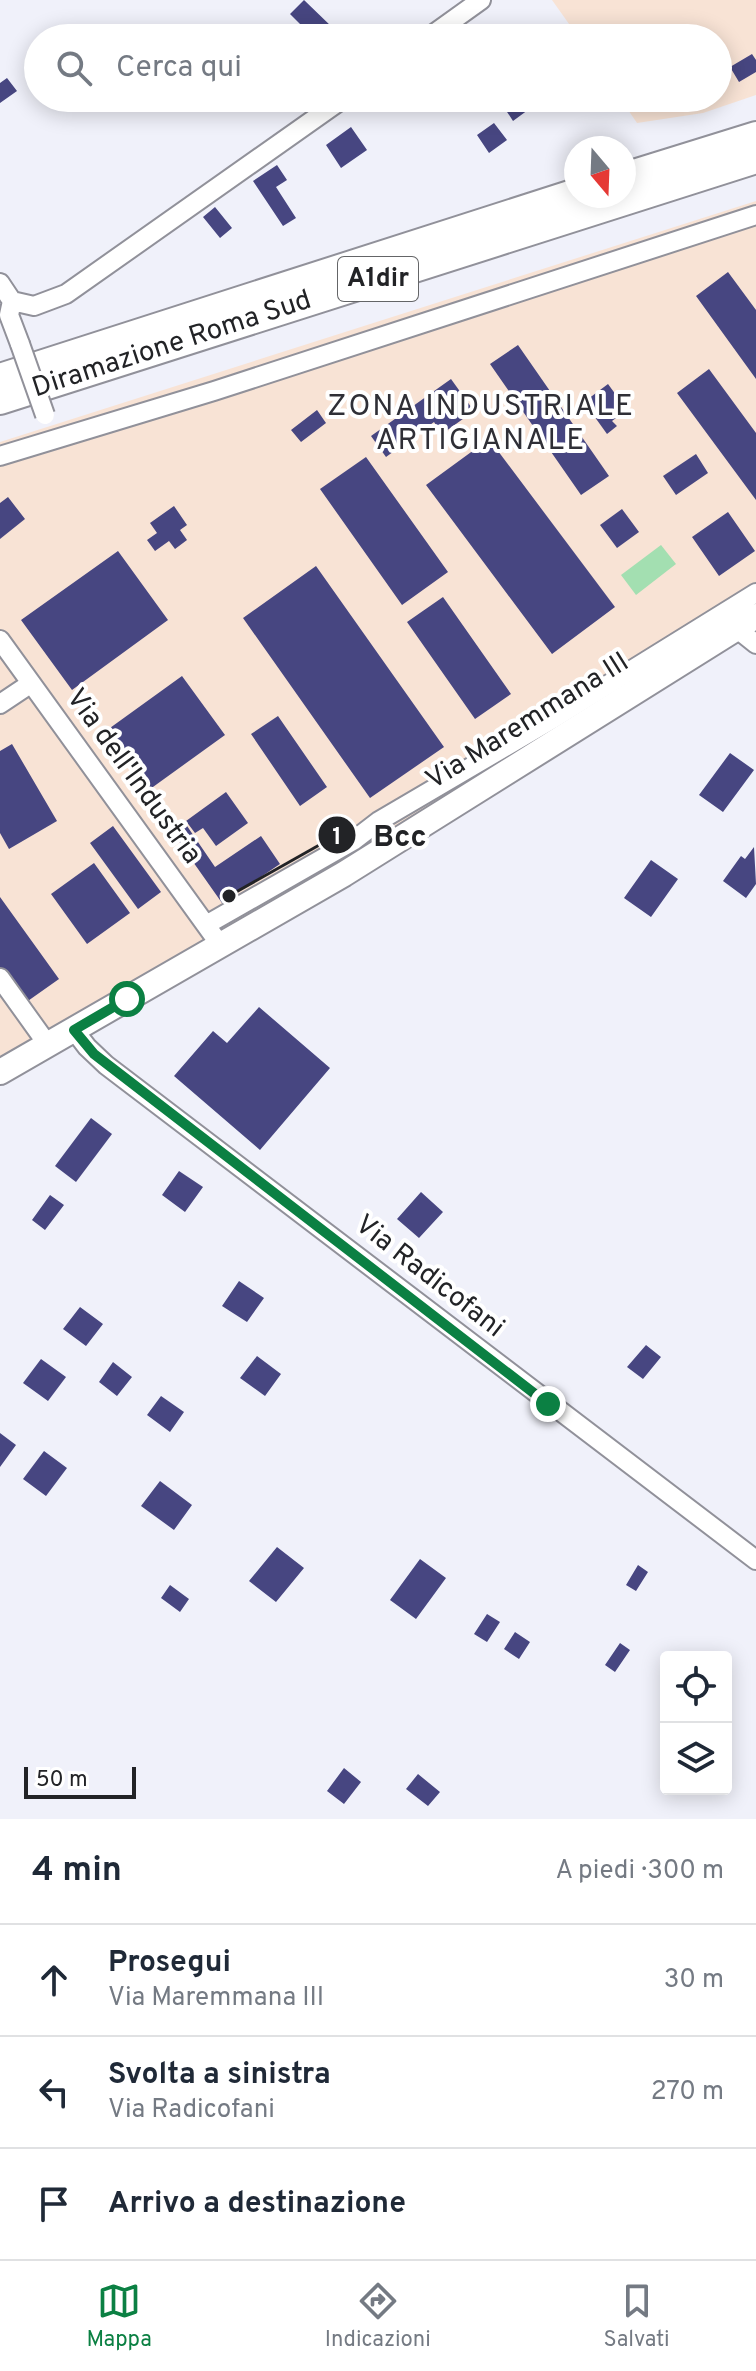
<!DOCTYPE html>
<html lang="it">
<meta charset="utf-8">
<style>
:root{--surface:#fff;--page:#f2f2f3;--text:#1f2937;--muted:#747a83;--line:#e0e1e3;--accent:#0b8043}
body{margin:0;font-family:Overpass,sans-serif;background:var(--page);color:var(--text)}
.controls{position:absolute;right:24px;bottom:24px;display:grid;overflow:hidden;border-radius:8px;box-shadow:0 4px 20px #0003}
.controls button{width:72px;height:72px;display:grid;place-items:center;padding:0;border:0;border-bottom:2px solid var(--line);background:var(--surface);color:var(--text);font:40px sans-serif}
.compass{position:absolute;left:564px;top:136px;width:72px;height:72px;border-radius:50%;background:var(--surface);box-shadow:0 4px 20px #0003;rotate:161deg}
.scale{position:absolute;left:24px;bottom:20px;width:112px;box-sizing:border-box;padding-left:8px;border:4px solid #222326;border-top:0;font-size:22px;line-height:28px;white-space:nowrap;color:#222326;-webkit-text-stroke:6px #fff;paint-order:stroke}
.stop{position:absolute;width:24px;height:24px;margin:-18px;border:6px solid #0b8043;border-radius:50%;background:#fff}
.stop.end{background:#0b8043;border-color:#fff;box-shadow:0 2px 8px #0008}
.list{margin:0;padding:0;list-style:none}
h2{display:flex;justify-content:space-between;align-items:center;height:104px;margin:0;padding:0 32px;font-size:34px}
h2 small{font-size:26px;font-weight:400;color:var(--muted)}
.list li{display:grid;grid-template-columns:52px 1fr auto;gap:24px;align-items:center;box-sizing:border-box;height:112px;padding:0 32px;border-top:2px solid var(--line)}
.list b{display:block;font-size:30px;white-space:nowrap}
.list p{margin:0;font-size:26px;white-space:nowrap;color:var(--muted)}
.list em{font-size:26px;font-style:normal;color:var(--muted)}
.icon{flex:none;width:44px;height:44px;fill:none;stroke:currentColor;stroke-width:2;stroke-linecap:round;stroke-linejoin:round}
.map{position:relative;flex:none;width:756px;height:1819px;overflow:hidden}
.search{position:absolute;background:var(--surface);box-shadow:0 4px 20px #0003;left:24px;right:24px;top:24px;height:88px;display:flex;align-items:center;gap:20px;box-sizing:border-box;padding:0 28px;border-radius:44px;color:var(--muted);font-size:30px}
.sheet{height:440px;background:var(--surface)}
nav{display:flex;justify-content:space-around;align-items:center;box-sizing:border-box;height:112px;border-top:2px solid var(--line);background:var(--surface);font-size:22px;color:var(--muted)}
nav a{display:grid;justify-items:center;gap:4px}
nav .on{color:var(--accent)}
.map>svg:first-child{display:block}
</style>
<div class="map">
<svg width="756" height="1819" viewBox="0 0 756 1819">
<rect width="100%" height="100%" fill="#f0f1fa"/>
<path fill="#f8e3d5" d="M 552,0 L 756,0 L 756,95 L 703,113 L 637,123 L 620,98 L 718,98 L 718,38 L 579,38 Z
M 756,201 L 756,606 L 376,841 L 0,1063 L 0,442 Z"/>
<path fill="#a3dfb1" d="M 661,545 L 676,564 L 636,595 L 621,575 Z"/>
<path fill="#474681" d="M 304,0 L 333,28 L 323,38 L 314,38 L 290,14 Z
M 752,54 L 756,60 L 756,72 L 739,82 L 730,67 Z
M 7,78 L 17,91 L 0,103 L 0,83 Z
M 498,98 L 525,98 L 532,107 L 513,121 Z
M 494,123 L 507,140 L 489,153 L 477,135 Z
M 351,127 L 367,150 L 341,168 L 326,145 Z
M 277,165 L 287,180 L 276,187 L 296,218 L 283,226 L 253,181 Z
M 215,207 L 232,228 L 220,238 L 203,217 Z
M 728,272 L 756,310 L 756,379 L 696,296 Z
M 518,345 L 609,476 L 581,495 L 490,364 Z
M 709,369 L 756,433 L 756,500 L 677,393 Z
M 451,379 L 474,411 L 442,434 L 434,422 L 386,457 L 371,436 Z
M 608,384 L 627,410 L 612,421 L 617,426 L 607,434 L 584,402 Z
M 317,410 L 326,423 L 301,442 L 291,430 Z
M 489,439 L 615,607 L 552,654 L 426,485 Z
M 696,454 L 708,473 L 676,495 L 663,476 Z
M 366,457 L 448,572 L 402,605 L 320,489 Z
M 8,497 L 25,519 L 0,539 L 0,503 Z
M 174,506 L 187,525 L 180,530 L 187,540 L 175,549 L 169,541 L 155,551 L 147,540 L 157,533 L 150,523 Z
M 622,509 L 639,532 L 617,548 L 600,525 Z
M 728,512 L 755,551 L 719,576 L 692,537 Z
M 118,551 L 168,620 L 72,690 L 21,620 Z
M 316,566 L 444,747 L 370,798 L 243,618 Z
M 443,597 L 511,694 L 475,719 L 407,622 Z
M 182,676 L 225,735 L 146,792 L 103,733 Z
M 278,716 L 327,787 L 300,806 L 251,734 Z
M 12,744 L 57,821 L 9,849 L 0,833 L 0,751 Z
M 730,753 L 754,770 L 723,812 L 699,795 Z
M 226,792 L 248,823 L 216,846 L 203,828 L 195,833 L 186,821 Z
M 185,823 L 215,867 L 261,836 L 280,864 L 222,903 L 172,832 Z
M 113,826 L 161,892 L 138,909 L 90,843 Z
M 754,847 L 756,884 L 746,898 L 723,881 L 741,856 L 745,859 Z
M 651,860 L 678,879 L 651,917 L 624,898 Z
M 94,863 L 130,913 L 87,944 L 51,894 Z
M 0,897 L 59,979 L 25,1003 L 0,968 Z
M 259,1007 L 330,1068 L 260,1150 L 174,1076 L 213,1031 L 227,1043 Z
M 91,1118 L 112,1134 L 76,1182 L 55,1166 Z
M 179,1171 L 203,1187 L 185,1212 L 162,1195 Z
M 421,1192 L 443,1212 L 419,1238 L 397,1219 Z
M 50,1195 L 64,1205 L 45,1230 L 32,1220 Z
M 239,1281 L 264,1298 L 247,1322 L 222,1306 Z
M 80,1307 L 103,1324 L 86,1346 L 63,1329 Z
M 646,1345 L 661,1357 L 643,1379 L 627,1367 Z
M 257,1356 L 281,1374 L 265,1396 L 240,1378 Z
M 41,1359 L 66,1377 L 48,1401 L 23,1383 Z
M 113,1362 L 132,1377 L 117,1396 L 99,1382 Z
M 161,1396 L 184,1412 L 170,1432 L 147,1415 Z
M 0,1433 L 16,1445 L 0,1467 Z
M 44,1451 L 67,1468 L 46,1496 L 23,1479 Z
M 160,1481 L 192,1505 L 174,1530 L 141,1506 Z
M 277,1547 L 304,1568 L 276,1602 L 249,1581 Z
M 420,1559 L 446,1578 L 416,1619 L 390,1600 Z
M 638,1565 L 648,1572 L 636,1591 L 626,1585 Z
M 170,1585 L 189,1599 L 180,1612 L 161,1598 Z
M 487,1614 L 500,1622 L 487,1642 L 474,1634 Z
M 515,1632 L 530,1642 L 519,1659 L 504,1649 Z
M 620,1643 L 630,1650 L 615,1672 L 605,1665 Z
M 344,1768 L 361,1782 L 344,1804 L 327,1791 Z
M 418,1774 L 440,1792 L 428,1806 L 406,1789 Z"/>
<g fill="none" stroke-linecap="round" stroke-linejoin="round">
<defs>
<path id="minor" d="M 428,38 L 481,0
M 0,283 L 12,301
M 12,301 L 34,306 L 66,294 L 344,98
M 12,301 L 9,315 L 20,344
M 0,456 L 214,391 L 756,215
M 736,628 L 756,644
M 0,640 L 221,946
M 0,704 L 30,684
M 206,925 L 353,841 L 379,821 L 551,720 L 756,593
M 0,978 L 48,1045
M 74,1030 L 87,1047 L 106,1065 L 756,1560"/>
<path id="major" d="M 0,1072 L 344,874 L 756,616"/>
<path id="highway" d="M 624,177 L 756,136
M 0,378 L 576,193
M 0,400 L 756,159"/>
</defs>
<use href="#minor" stroke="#91919a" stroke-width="22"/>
<use href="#major" stroke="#91919a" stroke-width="28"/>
<use href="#highway" stroke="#91919a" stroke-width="32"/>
<use href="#minor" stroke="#fff" stroke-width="18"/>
<use href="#major" stroke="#fff" stroke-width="24"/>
<use href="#highway" stroke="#fff" stroke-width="28"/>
<defs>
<path id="minor-bridge" d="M 20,344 L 45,415"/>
</defs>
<use href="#minor-bridge" stroke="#91919a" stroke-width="22" stroke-linecap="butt"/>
<use href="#minor-bridge" stroke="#fff" stroke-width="18"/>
</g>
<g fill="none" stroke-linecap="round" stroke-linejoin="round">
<path stroke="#0b8043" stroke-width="10" d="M 127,999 L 74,1030 L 94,1054 L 548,1404"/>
</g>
<g text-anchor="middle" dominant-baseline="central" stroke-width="8" stroke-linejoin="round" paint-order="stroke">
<rect fill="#fff" stroke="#646567" stroke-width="2" x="338" y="257" width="80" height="44" rx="6"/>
<g font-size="26" font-weight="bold" fill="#222326">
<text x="378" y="279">A1dir</text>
</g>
<g font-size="28" fill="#222326" stroke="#fff">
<text transform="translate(172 345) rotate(-18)">Diramazione Roma Sud</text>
<text transform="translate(528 722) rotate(-32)">Via Maremmana III</text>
<text transform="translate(133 777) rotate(54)">Via dell'Industria</text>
<text transform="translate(429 1277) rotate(38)">Via Radicofani</text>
</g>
<g font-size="30" letter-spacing="2" fill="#2f2f36" stroke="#fff">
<text x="481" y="407">ZONA INDUSTRIALE<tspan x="481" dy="34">ARTIGIANALE</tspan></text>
</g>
</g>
<path fill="none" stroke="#222326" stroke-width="3" d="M229 896L337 835"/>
<g fill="#222326" stroke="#fff" stroke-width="3">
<circle cx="229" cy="896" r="8"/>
<circle cx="337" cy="835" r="20"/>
</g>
<g font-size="24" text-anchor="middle" font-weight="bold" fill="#fff">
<text x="337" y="844">1</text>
</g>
<g font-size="30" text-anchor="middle" font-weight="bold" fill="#222326" stroke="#fff" stroke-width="8" stroke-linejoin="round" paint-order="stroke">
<text x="400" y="846">Bcc</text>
</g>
</svg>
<div class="controls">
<button><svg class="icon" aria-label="locate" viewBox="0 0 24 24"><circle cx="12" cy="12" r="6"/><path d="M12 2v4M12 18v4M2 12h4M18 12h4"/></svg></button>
<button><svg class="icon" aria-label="layers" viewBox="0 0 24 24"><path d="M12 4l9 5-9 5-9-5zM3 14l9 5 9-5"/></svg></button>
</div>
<svg class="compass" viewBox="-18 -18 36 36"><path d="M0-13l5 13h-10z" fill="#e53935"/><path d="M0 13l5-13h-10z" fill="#747a83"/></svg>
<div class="scale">50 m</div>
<div class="stop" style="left:127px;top:999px"></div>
<div class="stop end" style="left:548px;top:1404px"></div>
<div class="search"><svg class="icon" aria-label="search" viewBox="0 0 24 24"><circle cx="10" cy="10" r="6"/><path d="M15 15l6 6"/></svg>Cerca qui</div>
</div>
<section class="sheet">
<h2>4 min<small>A piedi · 300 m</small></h2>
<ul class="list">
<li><svg class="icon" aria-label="ahead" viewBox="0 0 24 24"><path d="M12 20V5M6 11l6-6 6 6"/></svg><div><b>Prosegui</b><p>Via Maremmana III</p></div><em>30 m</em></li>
<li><svg class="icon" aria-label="left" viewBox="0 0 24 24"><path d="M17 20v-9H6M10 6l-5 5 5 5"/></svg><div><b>Svolta a sinistra</b><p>Via Radicofani</p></div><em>270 m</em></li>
<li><svg class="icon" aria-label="arrive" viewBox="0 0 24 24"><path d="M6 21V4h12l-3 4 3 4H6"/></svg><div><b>Arrivo a destinazione</b></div></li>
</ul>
</section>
<nav>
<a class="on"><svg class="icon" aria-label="map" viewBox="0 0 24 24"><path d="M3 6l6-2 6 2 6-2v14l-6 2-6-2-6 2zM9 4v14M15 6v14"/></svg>Mappa</a>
<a><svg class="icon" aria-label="directions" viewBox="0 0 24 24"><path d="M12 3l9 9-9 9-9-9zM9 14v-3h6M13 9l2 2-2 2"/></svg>Indicazioni</a>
<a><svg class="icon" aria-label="saved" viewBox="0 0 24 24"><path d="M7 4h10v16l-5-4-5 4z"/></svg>Salvati</a>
</nav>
